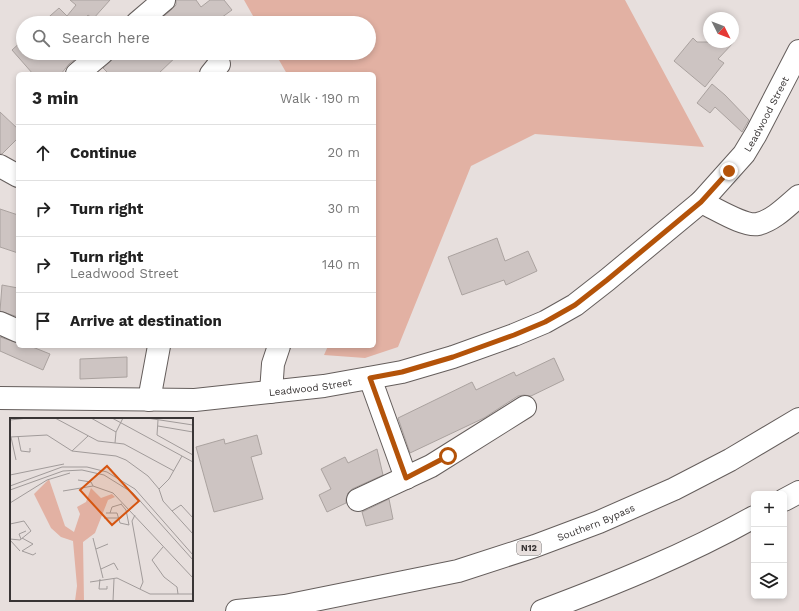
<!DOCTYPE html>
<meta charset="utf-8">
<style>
:root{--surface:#fff;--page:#f6f6f6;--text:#222;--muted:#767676;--line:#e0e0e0}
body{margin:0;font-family:"Work Sans",sans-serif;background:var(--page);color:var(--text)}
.controls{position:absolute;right:12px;bottom:12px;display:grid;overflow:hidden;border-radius:6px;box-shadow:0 2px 6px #0003}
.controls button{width:36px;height:36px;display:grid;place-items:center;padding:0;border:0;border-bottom:1px solid var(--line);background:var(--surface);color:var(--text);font:20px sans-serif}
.compass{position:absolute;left:703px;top:12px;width:36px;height:36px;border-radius:50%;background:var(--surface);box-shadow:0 2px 6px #0003;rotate:132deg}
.stop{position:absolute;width:12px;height:12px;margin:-9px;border:3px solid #b45309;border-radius:50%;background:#fff}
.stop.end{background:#b45309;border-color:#fff;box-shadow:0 1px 4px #0008}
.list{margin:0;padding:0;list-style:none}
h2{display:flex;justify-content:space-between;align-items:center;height:52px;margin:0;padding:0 16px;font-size:17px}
h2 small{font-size:13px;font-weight:400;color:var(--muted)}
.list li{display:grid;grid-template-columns:26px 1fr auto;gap:12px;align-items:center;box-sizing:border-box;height:56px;padding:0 16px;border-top:1px solid var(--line)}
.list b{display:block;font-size:15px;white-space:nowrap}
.list p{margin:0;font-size:13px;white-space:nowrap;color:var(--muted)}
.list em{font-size:13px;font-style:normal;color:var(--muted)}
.icon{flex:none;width:22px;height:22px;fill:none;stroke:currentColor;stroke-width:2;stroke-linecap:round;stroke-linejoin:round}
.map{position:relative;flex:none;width:799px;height:611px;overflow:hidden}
.search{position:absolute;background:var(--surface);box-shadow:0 2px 6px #0003;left:16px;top:16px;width:360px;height:44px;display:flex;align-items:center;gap:10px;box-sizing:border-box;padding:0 14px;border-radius:22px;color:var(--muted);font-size:15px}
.panel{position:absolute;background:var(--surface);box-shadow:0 2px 6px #0003;left:16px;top:72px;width:360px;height:276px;border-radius:6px}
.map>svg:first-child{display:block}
</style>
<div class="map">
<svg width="799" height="611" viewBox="0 0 799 611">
<rect width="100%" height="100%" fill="#e7dfdd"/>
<path fill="#e2b1a3" d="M 244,0 L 625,0 L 704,147 L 535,134 L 471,166 L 398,347 L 365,358 L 324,355 L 328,346 L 374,346 L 374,74 L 287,74 L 275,53 L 369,53 L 369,23 L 257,23 Z"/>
<path fill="#cdc4c2" stroke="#aaa29f" d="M 70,0 L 110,0 L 93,19 L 88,15 L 80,23 L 42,23 L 59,8 L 67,16 L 76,5 Z
M 176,0 L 196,0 L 201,7 L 210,0 L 224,0 L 232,10 L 214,23 L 167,23 L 163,17 L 172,9 L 176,5 Z
M 693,38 L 697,42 L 734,42 L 718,59 L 724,63 L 705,87 L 674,61 Z
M 23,40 L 23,53 L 83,53 L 69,64 L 61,74 L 33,74 L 12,50 Z
M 114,53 L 180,53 L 158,74 L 109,74 L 103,68 L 110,62 L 114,58 Z
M 712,84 L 725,95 L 749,120 L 742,132 L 715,107 L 710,113 L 697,103 Z
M 0,112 L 18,129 L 18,138 L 2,154 L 0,154 Z
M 0,209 L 18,215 L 18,253 L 0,247 Z
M 497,238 L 505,261 L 528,251 L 537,271 L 506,285 L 504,280 L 462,295 L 448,257 Z
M 2,285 L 18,288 L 18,317 L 0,311 Z
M 0,337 L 18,343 L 18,346 L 30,346 L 50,354 L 43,370 L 0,351 Z
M 127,357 L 127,377 L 80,379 L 80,359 Z
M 554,358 L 564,380 L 531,396 L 524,395 L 518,396 L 484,418 L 410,453 L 398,418 L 472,382 L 476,390 L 514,372 L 516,376 Z
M 257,435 L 262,454 L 251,457 L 263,499 L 214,512 L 196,447 L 224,439 L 225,444 Z
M 377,449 L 383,475 L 352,489 L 348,493 L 346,499 L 346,503 L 327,512 L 319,495 L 331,489 L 321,469 L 345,457 L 348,463 Z
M 389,499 L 393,519 L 366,526 L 362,512 Z"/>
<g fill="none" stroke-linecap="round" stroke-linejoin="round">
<defs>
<g id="minor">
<path d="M 137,23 L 164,0"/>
<path d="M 77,74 L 102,53"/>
<path d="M 211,74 L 219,64"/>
<path d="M 0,166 L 18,176"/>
<path d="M 701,202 C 715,208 744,227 758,224 C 774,220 787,206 799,196"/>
<path d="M 0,323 L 18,331"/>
<path d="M 370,378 L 406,478"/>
<path d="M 271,392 L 273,364 L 279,346"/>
<path id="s1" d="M 0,398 L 195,400 L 324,386 L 402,372 L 453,357 L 514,335 L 545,322 L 575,305 L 607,280 L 701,202 L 744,154 L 756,134 L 799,51"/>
<path d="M 149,400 L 159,346"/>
<path d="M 358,500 L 431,466 L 525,407"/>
</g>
<g id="highway">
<path d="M 784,500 L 799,492"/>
<path id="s2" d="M 237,611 L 285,606 L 458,571 L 535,546 L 599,522 L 674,489 L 730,460 L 799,419"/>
<path d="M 542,611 C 614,584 686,555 754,517"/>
</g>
</defs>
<use href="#minor" stroke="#655e5c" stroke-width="24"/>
<use href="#highway" stroke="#655e5c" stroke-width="24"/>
<use href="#minor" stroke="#fff" stroke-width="22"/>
<use href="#highway" stroke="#fff" stroke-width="22"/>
</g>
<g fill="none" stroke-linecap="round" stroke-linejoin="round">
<path stroke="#b45309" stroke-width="5" d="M 448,456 L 406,478 L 370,378 L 402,372 L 453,357 L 514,335 L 545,322 L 575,305 L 607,280 L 701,202 L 729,171"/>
</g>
<g text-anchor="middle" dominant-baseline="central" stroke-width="3" stroke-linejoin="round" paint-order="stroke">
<rect fill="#e7dfdd" stroke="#6d6867" stroke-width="1" x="517" y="541" width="24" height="14" rx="3"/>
<g font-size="9" font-weight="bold" fill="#393535">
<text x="529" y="548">N12</text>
</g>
<g font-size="10" fill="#393535" stroke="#e7dfdd">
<text stroke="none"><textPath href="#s1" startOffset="863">Leadwood Street</textPath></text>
<text stroke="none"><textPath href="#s1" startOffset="311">Leadwood Street</textPath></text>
<text stroke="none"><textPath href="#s2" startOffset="371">Southern Bypass</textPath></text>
</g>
</g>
<g transform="translate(10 418)">
<rect width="183" height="183" fill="#e7dfdd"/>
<path d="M 39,61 L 55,108 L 64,114 L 70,96 L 67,89 L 76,84 L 81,70 L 91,80 L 102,76 L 105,79 L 98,82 L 85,115 L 73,124 L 74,183 L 65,183 L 67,168 L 63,123 L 51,119 L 41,110 L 24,76 Z" fill="#e2b1a3"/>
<path fill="none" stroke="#a19b9a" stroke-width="1" d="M 45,0 L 88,23 L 114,26 L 164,53M 81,0 L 106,14M 102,0 L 183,44M 137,0 L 183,7M 0,2 L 18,0M 148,2 L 147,17 L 183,37M 148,8 L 183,14M 8,18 L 11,33 L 20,34 L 20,30M 0,19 L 37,17 L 62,33 L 106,38 L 116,42 L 138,58 L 149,71 L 153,83 L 183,116M 1,19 L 6,42M 105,25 L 106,14 L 113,0M 62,33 L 78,18M 0,57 L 54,46M 68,62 L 81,64 L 83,68M 0,68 L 52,49 L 77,49 L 97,54 L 125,71 L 183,137M 149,71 L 159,61 L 172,38M 0,72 L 53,53 L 72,52 L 94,57 L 123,75 L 183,142M 53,73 L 83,68 L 103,75 L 183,160M 0,85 L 37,62 L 60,55M 162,93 L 171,87 L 183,100M 96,95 L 107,95 L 110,105 L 119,107 L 116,92 L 111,86M 100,95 L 102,89 L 112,86M 125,97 L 122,103 L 133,164 L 130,171M 94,100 L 109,100M 0,106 L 14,103 L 21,113 L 10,122 L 0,121M 12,120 L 23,126 L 12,133 L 23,137 L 26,135M 83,120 L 93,160M 11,121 L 9,116 L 16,113M 0,122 L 10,133M 153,129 L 142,142 L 154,159 L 167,169 L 168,176M 86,131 L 98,126M 91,151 L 104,145 L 108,152M 90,161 L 89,171 L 97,171 L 97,168M 80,164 L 107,160 L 140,176 L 183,176M 103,183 L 104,161"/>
<path fill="#d65510" fill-opacity="0.15" stroke="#d65510" stroke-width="2" d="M 97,48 L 129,83 L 102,107 L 70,72 Z"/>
<rect width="183" height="183" fill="none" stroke="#393535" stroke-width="2"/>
</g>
</svg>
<div class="controls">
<button>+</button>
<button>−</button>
<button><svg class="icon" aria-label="layers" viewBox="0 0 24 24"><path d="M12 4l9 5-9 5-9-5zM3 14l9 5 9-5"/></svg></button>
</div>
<svg class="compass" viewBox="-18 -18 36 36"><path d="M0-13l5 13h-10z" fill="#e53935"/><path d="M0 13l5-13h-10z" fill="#767676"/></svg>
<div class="stop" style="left:448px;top:456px"></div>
<div class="stop end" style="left:729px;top:171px"></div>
<div class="search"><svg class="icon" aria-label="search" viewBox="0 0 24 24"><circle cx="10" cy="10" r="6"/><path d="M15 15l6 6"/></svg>Search here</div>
<section class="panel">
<h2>3 min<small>Walk · 190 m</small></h2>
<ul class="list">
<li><svg class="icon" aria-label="ahead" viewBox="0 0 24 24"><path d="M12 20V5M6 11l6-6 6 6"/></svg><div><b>Continue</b></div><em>20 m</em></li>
<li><svg class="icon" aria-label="right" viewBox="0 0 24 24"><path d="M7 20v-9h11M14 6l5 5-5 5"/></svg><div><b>Turn right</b></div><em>30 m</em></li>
<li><svg class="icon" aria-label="right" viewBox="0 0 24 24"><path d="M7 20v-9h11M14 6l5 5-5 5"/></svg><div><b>Turn right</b><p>Leadwood Street</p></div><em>140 m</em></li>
<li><svg class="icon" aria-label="arrive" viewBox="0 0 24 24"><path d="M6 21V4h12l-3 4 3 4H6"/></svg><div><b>Arrive at destination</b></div></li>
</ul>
</section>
</div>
